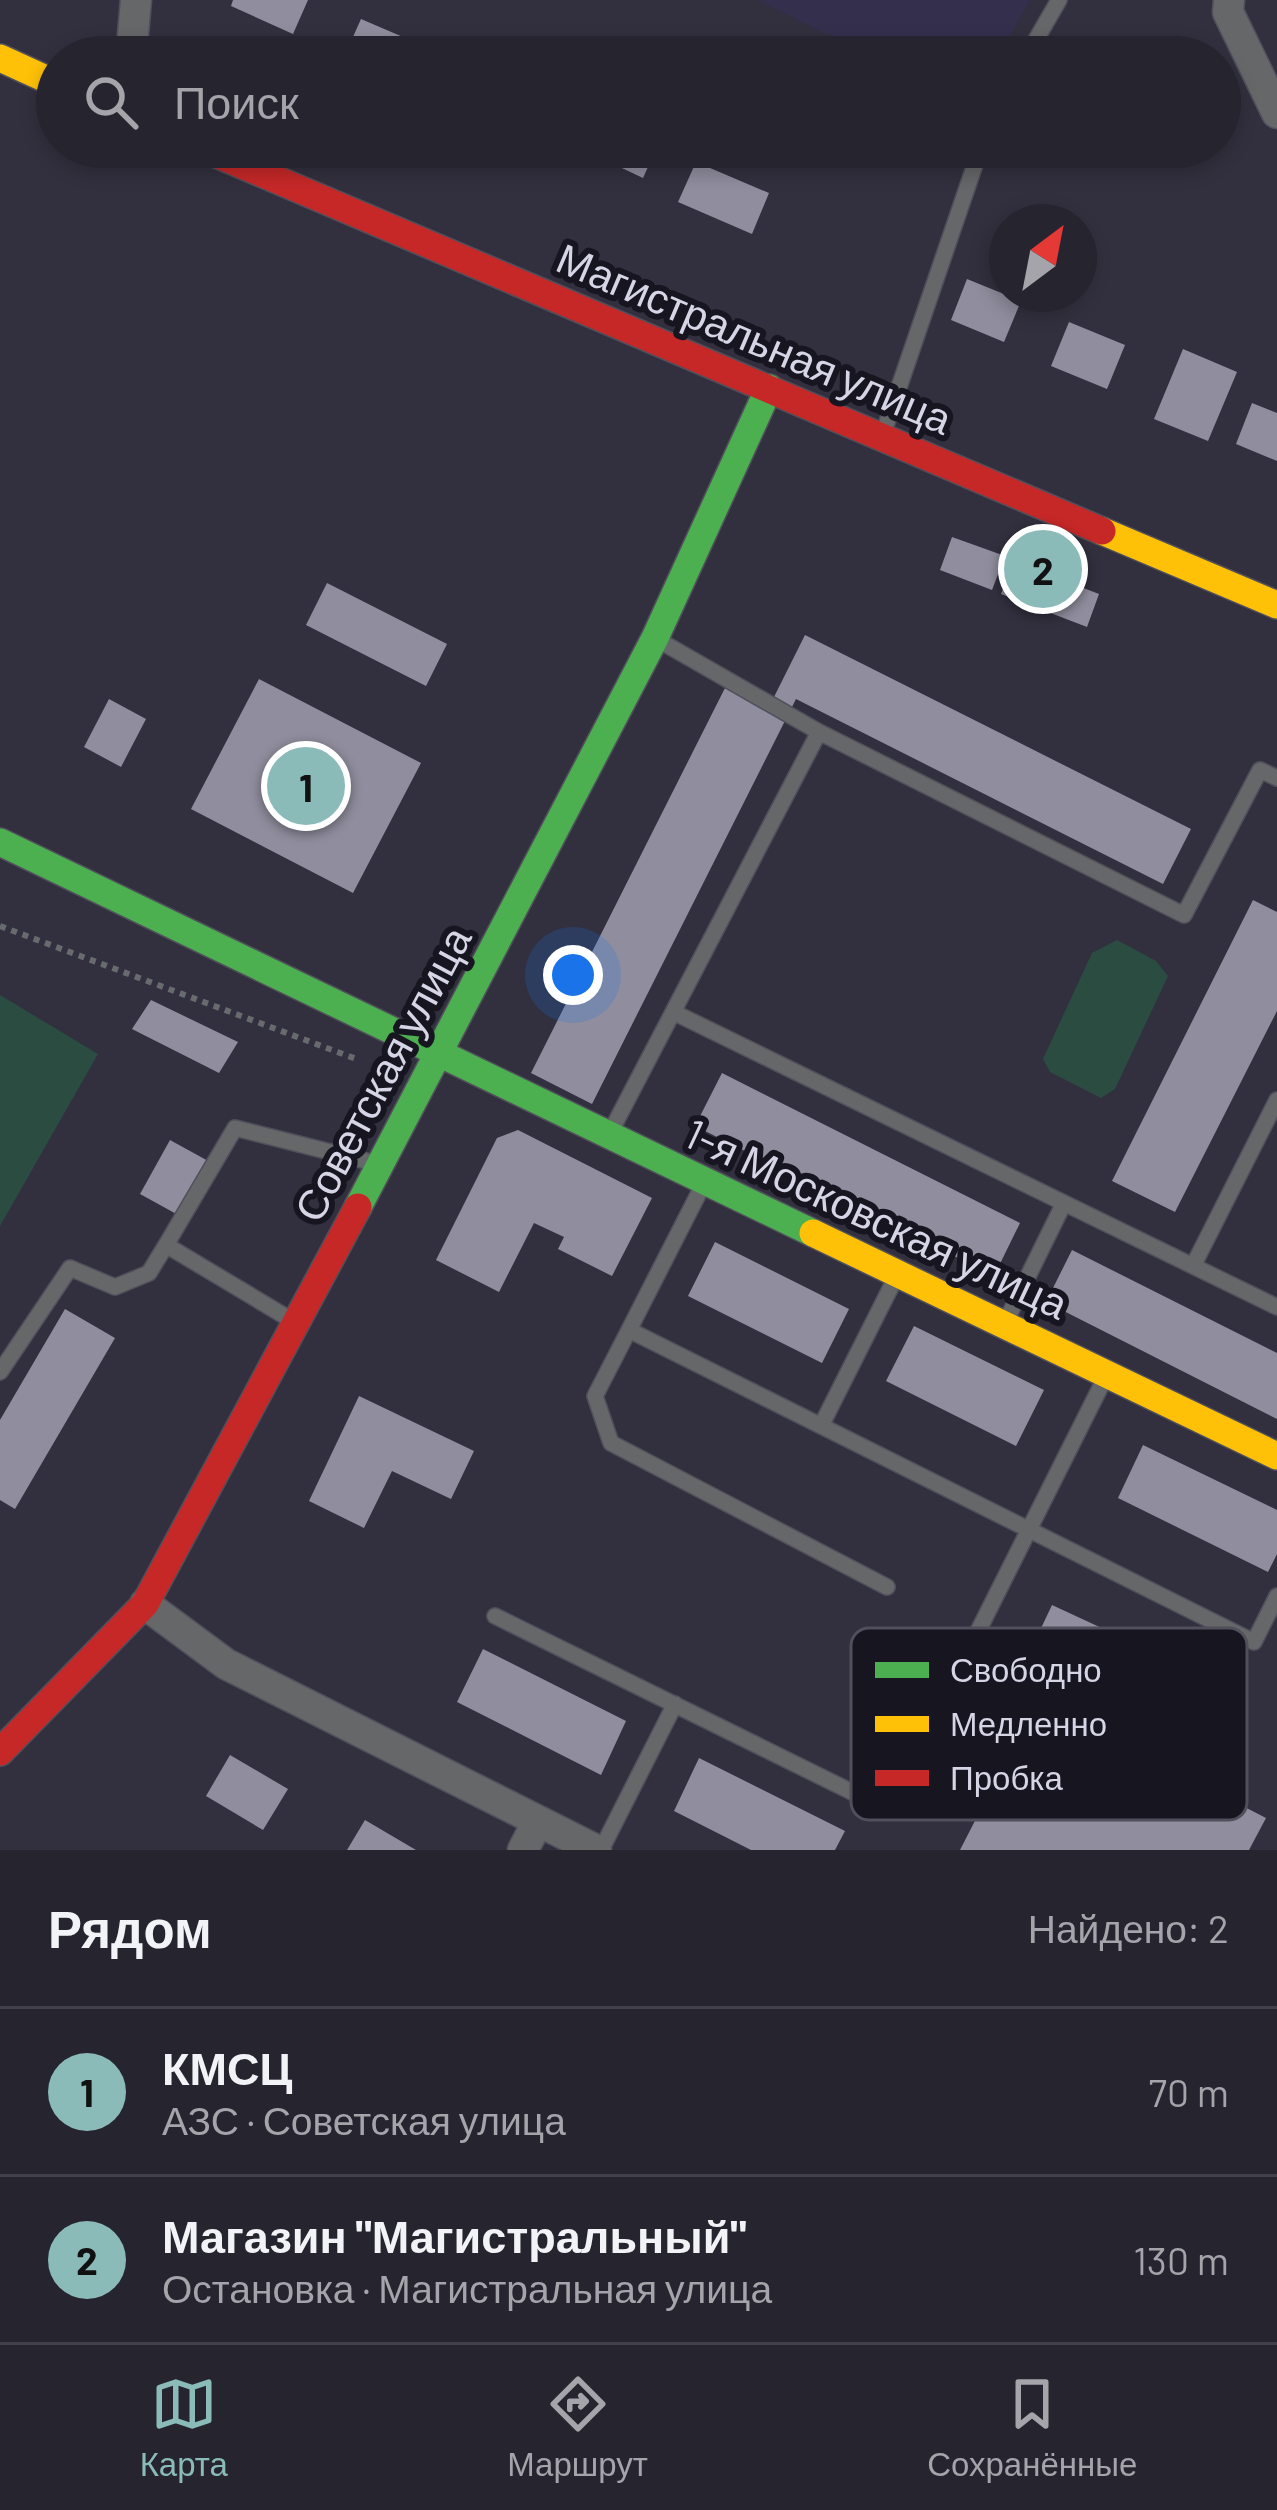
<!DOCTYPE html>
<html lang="ru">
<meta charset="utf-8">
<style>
:root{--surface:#26242e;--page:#2e2c36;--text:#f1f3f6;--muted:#a4a4aa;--line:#42414a;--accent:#8bbbb9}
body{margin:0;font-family:Barlow,sans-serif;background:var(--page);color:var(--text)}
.compass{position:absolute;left:989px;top:204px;width:108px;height:108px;border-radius:50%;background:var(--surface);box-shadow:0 6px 18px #0003;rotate:32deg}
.you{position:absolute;left:573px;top:975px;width:42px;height:42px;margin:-30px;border:9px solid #fff;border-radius:50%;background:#1a73e8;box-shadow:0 0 0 18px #1a73e833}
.badge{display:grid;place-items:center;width:78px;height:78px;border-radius:50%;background:var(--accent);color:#111;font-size:39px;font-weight:700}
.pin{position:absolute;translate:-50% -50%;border:6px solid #fff;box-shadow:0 3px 12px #0006}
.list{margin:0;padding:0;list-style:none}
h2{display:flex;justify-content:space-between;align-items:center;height:156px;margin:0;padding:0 48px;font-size:51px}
h2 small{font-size:39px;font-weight:400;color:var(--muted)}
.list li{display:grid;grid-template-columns:78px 1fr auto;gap:36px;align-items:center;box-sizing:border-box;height:168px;padding:0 48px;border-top:3px solid var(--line)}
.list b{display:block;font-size:45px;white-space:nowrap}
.list p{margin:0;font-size:39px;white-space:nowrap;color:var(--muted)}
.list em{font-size:39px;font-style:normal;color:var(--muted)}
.icon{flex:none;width:66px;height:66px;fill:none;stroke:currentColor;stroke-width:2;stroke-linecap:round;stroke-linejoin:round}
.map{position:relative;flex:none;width:1277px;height:1850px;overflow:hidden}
.search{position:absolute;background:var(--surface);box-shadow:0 6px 18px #0003;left:36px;right:36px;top:36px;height:132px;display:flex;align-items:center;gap:30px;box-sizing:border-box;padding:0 42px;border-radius:66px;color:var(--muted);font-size:45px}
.sheet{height:492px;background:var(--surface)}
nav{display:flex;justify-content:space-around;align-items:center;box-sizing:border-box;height:168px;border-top:3px solid var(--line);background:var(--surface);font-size:33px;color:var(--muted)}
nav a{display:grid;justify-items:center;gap:6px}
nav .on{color:var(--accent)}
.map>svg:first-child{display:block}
</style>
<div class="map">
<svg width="1277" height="1850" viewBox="0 0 1277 1850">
<rect width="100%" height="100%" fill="#32303e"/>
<path fill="#342f4d" d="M 758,0 L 1030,0 L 997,57 L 874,57 Z"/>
<path fill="#2b4c40" d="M 1117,940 L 1156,961 L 1168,976 L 1115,1089 L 1101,1098 L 1050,1072 L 1043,1059 L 1092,953 Z
M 0,995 L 98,1054 L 0,1226 Z"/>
<path fill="#908e9e" d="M 233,0 L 308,0 L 293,34 L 231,6 Z
M 361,19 L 417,43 L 411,57 L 344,57 Z
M 586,147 L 657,147 L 643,178 L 584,150 Z
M 696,162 L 769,193 L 752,234 L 678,202 Z
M 967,279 L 1021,301 L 1004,342 L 951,320 Z
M 1069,322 L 1125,345 L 1107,389 L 1051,366 Z
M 1183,349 L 1237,372 L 1208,441 L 1154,419 Z
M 1252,403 L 1277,413 L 1277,461 L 1236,444 Z
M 952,537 L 1005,556 L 992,590 L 940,570 Z
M 1014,561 L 1099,594 L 1087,627 L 1001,594 Z
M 327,583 L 447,644 L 426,686 L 306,625 Z
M 805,635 L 1191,829 L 1163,884 L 796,699 L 592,1104 L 531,1073 L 725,688 L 768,709 Z
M 259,679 L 421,763 L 353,893 L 191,809 Z
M 109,699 L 146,719 L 121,767 L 84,747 Z
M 1253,900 L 1277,912 L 1277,1011 L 1175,1212 L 1112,1181 Z
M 151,1000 L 238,1042 L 219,1073 L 132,1029 Z
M 722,1073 L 1020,1223 L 994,1276 L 695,1126 Z
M 518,1130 L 652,1198 L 612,1276 L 558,1249 L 564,1237 L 534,1223 L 499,1292 L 436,1260 L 497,1138 Z
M 170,1140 L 210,1162 L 180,1216 L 140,1194 Z
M 715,1242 L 849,1309 L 822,1363 L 688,1296 Z
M 1072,1250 L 1277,1353 L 1277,1419 L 1046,1302 Z
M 65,1309 L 115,1338 L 15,1509 L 0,1500 L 0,1420 Z
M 914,1326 L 1044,1390 L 1016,1446 L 886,1381 Z
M 359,1396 L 474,1451 L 451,1499 L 392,1471 L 364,1528 L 309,1501 Z
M 1143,1445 L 1277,1510 L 1277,1554 L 1268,1572 L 1118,1498 Z
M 1052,1605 L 1201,1674 L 1174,1732 L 1025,1662 Z
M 483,1649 L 626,1721 L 601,1775 L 457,1702 Z
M 1037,1700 L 1266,1818 L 1249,1850 L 960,1850 Z
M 230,1755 L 288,1789 L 263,1830 L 206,1796 Z
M 699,1758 L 845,1831 L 835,1850 L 751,1850 L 674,1811 Z
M 365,1820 L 416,1850 L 347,1850 Z"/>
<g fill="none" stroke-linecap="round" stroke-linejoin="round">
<defs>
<path id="lane" d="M 1026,57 L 1059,0
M 883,434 L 981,147
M 660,641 L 819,732
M 673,1012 L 1064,1203 L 1006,1321
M 611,1131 L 819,732 L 1184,915 L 1260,770 L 1277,778
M 704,1183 L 629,1330 L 1254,1642 L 1277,1596
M 1064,1203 L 1277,1307
M 166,1245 L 235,1128 L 378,1164
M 1193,1266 L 1277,1100
M 629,1330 L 595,1396 L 611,1443 L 887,1587
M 0,1372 L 70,1268 L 115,1287 L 149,1273 L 166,1245 L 293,1321
M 821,1426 L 895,1279
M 495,1616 L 860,1796 L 907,1773 L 1106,1376
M 601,1850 L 675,1704"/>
<path id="street" d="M 1229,0 L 1228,12 L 1277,113
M 131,57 L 136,0
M 145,1604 L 226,1664 L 596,1850
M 523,1850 L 538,1821"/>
<path id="fast" d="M 0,842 L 813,1233
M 358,1207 L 655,638 L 769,388"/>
<path id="slow" d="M 0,58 L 57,84
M 1102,531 L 1277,605
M 813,1233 L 1277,1456"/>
<path id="jam" d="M 200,147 L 1102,531
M 0,1752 L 145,1604 L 358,1207"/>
</defs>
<use href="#lane" stroke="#504f5b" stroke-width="18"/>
<use href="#street" stroke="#504f5b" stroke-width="33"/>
<use href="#fast" stroke="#504f5b" stroke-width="30"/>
<use href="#slow" stroke="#504f5b" stroke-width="30"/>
<use href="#jam" stroke="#504f5b" stroke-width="30"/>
<path stroke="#686b6e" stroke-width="6" stroke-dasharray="6 6" stroke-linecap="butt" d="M 0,926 L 359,1060"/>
<use href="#lane" stroke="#656769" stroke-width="15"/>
<use href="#street" stroke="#656769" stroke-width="30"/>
<use href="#fast" stroke="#4caf50" stroke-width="27"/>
<use href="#slow" stroke="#ffc107" stroke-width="27"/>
<use href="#jam" stroke="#c62828" stroke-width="27"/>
</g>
<g text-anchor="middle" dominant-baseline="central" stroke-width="12" stroke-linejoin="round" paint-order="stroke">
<g font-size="42" fill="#d6d5e6" stroke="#161520">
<text transform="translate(755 337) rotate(23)">Магистральная улица</text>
<text transform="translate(381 1073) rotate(-62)">Советская улица</text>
<text transform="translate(877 1217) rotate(25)">1-я Московская улица</text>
</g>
</g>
<rect x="851" y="1628" width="396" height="192" rx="18" fill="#161520" stroke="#504f5b" stroke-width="3"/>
<rect x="875" y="1662" width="54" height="16" fill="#4caf50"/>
<rect x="875" y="1716" width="54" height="16" fill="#ffc107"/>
<rect x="875" y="1770" width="54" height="16" fill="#c62828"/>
<g font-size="33" fill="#d6d5e6">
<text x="950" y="1682">Свободно</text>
<text x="950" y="1736">Медленно</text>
<text x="950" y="1790">Пробка</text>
</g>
</svg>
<svg class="compass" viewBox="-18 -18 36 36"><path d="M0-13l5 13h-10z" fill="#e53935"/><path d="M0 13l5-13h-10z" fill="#a4a4aa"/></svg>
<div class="you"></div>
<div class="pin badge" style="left:306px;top:786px">1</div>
<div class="pin badge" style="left:1043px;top:569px">2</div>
<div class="search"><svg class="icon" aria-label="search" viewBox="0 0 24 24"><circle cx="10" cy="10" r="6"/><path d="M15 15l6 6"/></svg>Поиск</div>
</div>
<section class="sheet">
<h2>Рядом<small>Найдено: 2</small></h2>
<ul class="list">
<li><span class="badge">1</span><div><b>КМСЦ</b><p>АЗС · Советская улица</p></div><em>70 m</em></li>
<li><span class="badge">2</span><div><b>Магазин &quot;Магистральный&quot;</b><p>Остановка · Магистральная улица</p></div><em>130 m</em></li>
</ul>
</section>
<nav>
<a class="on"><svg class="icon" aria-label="map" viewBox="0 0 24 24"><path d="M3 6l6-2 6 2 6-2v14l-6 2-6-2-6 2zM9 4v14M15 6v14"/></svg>Карта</a>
<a><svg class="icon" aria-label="directions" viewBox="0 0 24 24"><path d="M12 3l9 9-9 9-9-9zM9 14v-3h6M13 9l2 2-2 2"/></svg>Маршрут</a>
<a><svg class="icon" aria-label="saved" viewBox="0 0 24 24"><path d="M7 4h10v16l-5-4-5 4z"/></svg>Сохранённые</a>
</nav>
